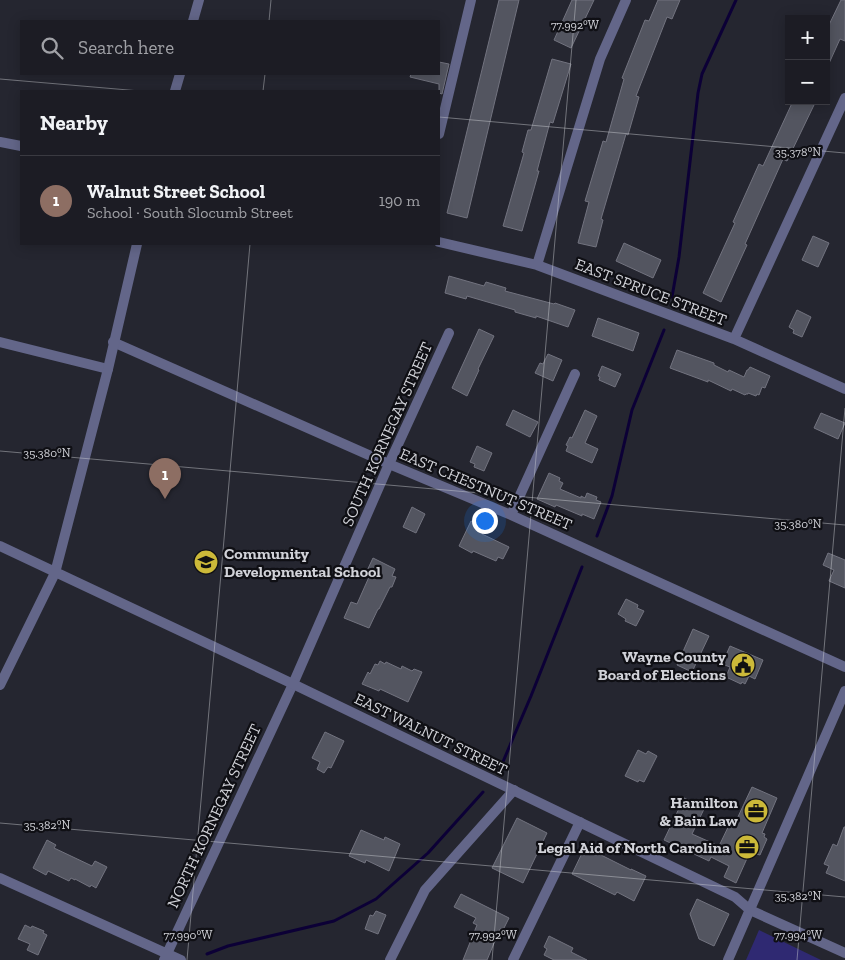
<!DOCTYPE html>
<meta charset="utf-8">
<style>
:root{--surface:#1c1c24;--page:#25252c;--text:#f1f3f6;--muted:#a0a1a6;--line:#3a3a41;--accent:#d93025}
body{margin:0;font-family:"Zilla Slab",serif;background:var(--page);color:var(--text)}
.controls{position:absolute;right:15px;top:15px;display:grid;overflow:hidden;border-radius:0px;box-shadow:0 2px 12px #0003}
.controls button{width:45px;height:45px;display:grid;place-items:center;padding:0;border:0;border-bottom:1px solid var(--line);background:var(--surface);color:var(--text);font:25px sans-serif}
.you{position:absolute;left:484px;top:520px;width:18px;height:18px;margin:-12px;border:4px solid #fff;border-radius:50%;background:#1a73e8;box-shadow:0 0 0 8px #1a73e833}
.badge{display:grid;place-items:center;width:32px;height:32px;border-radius:50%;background:var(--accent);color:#fff;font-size:16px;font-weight:700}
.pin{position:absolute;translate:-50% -41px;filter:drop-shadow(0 1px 2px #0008)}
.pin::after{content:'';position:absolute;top:26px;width:18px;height:15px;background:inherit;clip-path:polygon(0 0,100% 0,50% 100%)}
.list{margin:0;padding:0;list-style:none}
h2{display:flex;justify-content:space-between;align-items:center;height:65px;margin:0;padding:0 20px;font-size:21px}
h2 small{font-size:16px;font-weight:400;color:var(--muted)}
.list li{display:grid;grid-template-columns:32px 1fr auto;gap:15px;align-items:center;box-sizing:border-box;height:90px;padding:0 20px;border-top:1px solid var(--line)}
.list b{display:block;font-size:19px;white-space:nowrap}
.list p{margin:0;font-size:16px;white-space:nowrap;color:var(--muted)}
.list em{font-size:16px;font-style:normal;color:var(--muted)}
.icon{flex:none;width:28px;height:28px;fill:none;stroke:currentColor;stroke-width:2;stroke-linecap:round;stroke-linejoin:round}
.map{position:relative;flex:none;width:845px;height:960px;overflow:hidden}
.search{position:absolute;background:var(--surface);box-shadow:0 2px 12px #0003;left:20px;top:20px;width:420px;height:55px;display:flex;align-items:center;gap:12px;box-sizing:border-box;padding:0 18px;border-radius:0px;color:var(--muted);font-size:19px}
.panel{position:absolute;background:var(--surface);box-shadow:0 2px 12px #0003;left:20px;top:90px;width:420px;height:155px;border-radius:0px}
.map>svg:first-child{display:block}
</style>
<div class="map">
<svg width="845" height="960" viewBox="0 0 845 960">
<rect width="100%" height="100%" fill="#252630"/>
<path fill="#2f2972" d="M 759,930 L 821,960 L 746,960 Z"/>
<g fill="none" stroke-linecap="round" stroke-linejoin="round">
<path stroke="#0c0036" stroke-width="3" d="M 672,297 L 679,257 L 698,93 L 702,74 L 736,0
M 597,536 L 612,496 L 632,410 L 664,330
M 502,764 L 531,696 L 582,567
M 207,954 L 228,946 L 334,921 L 376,899 L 428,853 L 483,792"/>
</g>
<path fill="#535560" stroke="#72737f" d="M 499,0 L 519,0 L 467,218 L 447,213 Z
M 572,0 L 594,0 L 571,48 L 554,40 Z
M 658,0 L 680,0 L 672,19 L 667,17 L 636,96 L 639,97 L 628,135 L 626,134 L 601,219 L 603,220 L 596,247 L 578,243 L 589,202 L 585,201 L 603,141 L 606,142 L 624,79 L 622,78 L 645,20 L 649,21 Z
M 841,0 L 845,0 L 845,41 L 840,39 L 826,70 L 826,31 Z
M 552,59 L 571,64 L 553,123 L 550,122 L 537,171 L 539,171 L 522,231 L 503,226 L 524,153 L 522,152 L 528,130 L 531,130 Z
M 439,62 L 449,64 L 442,94 L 439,93 L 439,84 L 410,77 L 411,74 L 439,74 Z
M 793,101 L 806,101 L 814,105 L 787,161 L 783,159 L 745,244 L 747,245 L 721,302 L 703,293 L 735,223 L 733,222 L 759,164 L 763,166 Z
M 813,236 L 829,243 L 818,267 L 802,260 Z
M 624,243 L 661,260 L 653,278 L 616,261 Z
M 449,276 L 484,286 L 486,282 L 506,288 L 505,291 L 554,304 L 555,303 L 575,310 L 568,327 L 536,316 L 536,318 L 515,312 L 515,310 L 467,296 L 466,299 L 445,293 Z
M 797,310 L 811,317 L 802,337 L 793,333 L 794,330 L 789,327 Z
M 598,318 L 639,333 L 633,351 L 592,336 Z
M 479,329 L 494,336 L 478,369 L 479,370 L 467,396 L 452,388 Z
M 677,350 L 714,363 L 714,365 L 728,372 L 729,370 L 744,377 L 747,370 L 748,370 L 750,367 L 770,376 L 765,388 L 762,387 L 759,395 L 757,394 L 756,396 L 748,393 L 748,394 L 746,394 L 745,395 L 732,389 L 731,391 L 708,380 L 708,382 L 670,368 Z
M 548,354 L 562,360 L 553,381 L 535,373 L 540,363 L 543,364 Z
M 602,366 L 621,374 L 615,387 L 599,380 L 600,377 L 598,376 Z
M 513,410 L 538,422 L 530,437 L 506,425 Z
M 585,410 L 597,416 L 585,443 L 598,449 L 592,463 L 566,451 L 568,446 L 566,445 L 570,437 L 572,438 Z
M 821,413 L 845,423 L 838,439 L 814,428 Z
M 477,446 L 492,453 L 484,471 L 474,467 L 475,464 L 470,462 Z
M 549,473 L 560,478 L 559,481 L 563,483 L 560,489 L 581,498 L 581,496 L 585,498 L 587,493 L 597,497 L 596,500 L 601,502 L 594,519 L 582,514 L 582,516 L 556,505 L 555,507 L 537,499 Z
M 412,507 L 425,514 L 416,533 L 403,527 Z
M 471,521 L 485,528 L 482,534 L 509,547 L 503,559 L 498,557 L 496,561 L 473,551 L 472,553 L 459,546 Z
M 828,553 L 845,560 L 845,588 L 829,581 L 834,570 L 823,565 Z
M 373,558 L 395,569 L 392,576 L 396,577 L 392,587 L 390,587 L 379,609 L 378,609 L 369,628 L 344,618 L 351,602 L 357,604 L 369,577 L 365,575 Z
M 626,599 L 638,605 L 637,608 L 644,611 L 636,626 L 625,621 L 626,619 L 618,614 Z
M 693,629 L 709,636 L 692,672 L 677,665 Z
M 730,646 L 763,660 L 755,679 L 749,676 L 745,684 L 742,682 L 741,684 L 726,677 L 730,667 L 722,664 Z
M 380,661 L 385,664 L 386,662 L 401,669 L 402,666 L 412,671 L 414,669 L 422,672 L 408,702 L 380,689 L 379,691 L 362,684 L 368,672 L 370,674 L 375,664 L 378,665 Z
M 325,732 L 344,741 L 331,768 L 328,767 L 324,773 L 317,769 L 320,762 L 312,758 Z
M 638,750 L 646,754 L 648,751 L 657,756 L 644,782 L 639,780 L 638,782 L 625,776 Z
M 752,787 L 777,798 L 762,833 L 765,834 L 764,837 L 767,839 L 760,855 L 756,854 L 754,857 L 749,854 L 736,883 L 724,877 L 729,866 L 711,857 L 709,861 L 664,840 L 684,798 L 705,807 L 692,834 L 719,846 L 732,819 L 736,821 Z
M 517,818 L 547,833 L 523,883 L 492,868 Z
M 844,827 L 845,827 L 845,881 L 826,873 L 829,866 L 824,864 L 833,844 L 837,846 Z
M 361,830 L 384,840 L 385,837 L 400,844 L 389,871 L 366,860 L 365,863 L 349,856 Z
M 47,840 L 56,845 L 54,848 L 92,866 L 95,861 L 107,867 L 96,888 L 91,885 L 90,887 L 75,879 L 75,880 L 71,878 L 69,881 L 48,871 L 46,875 L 33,868 Z
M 585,847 L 631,870 L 631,869 L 646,876 L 634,901 L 617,892 L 615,895 L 572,874 Z
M 461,894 L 509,918 L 503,930 L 500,929 L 487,960 L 463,960 L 477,925 L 473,923 L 476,918 L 454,907 Z
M 697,899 L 729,914 L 714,946 L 699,939 L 690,914 Z
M 376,911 L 386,915 L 378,934 L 365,929 L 370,915 L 373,916 Z
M 25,925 L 31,928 L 32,926 L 44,931 L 43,933 L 47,935 L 38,955 L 27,950 L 30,944 L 18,939 Z
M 549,936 L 573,948 L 571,952 L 587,960 L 554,960 L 544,955 L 547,949 L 544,947 Z"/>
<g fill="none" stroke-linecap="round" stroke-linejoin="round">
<path stroke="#636689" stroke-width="10" d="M 439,134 L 471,0
M 0,142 L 21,146
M 439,242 L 537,265 L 734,339 L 845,389
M 537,265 L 600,59 L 626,0
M 734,339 L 845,98
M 0,342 L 108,369
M 113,342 L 389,464 L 511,515 L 845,667
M 511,515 L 575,374
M 0,878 L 181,960
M 164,960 L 293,684 L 389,464 L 449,333
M 390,960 L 425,890 L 514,790
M 513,960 L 580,822"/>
<path stroke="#636689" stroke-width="10" d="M 193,21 L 199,0
M 175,91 L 180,74
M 0,546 L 293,684 L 735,897 L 750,910 L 845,953
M 0,685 L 55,573 L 108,369 L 137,244
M 728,960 L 845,691"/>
</g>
<path fill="none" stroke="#d1d2d8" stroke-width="1" stroke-opacity="0.45" d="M 269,21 L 271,0M 0,79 L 140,91M 263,91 L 265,74M 439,117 L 845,153M 0,451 L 845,525M 0,823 L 845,897M 187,960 L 250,244M 492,960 L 576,0M 797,960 L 845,408"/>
<defs>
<symbol id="school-disc" viewBox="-11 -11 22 22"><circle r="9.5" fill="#ccb939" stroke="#0f0f14"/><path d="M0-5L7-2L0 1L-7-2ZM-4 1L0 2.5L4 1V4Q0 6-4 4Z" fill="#111"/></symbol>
<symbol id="civic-disc" viewBox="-11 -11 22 22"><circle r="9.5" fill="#ccb939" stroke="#0f0f14"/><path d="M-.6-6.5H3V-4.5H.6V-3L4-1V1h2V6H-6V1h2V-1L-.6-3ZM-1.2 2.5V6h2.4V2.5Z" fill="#111"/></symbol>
<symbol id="office-disc" viewBox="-11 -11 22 22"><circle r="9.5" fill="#ccb939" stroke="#0f0f14"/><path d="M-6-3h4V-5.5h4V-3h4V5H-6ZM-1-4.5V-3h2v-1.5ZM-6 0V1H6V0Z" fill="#111"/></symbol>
</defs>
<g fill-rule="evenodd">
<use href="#school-disc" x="192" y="548" width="28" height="28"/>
<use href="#civic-disc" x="729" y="651" width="28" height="28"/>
<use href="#office-disc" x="742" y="797" width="28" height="28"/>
<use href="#office-disc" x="733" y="833" width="28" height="28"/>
</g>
<g text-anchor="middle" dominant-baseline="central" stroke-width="4.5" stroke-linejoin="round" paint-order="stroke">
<g font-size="16" fill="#d1d2d8" stroke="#0f0f14">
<text transform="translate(651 292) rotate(21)">EAST SPRUCE STREET</text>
<text transform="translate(387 434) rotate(-66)">SOUTH KORNEGAY STREET</text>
<text transform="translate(486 489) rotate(23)">EAST CHESTNUT STREET</text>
<text transform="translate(431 734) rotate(26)">EAST WALNUT STREET</text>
<text transform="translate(214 816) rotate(-65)">NORTH KORNEGAY STREET</text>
</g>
<g font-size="16" font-weight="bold" fill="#d1d2d8" stroke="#0f0f14" text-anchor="end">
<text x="224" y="553" text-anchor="start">Community<tspan x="224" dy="18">Developmental School</tspan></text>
<text x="726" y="656">Wayne County<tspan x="726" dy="18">Board of Elections</tspan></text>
<text x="738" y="802">Hamilton<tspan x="738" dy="18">&amp; Bain Law</tspan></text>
<text x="730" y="847">Legal Aid of North Carolina</text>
</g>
</g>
<g font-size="12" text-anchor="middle" fill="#d1d2d8" stroke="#0f0f14" stroke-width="4.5" stroke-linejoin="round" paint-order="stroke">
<text x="575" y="29">77.992°W</text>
<text x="798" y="156">35.378°N</text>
<text x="47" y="457">35.380°N</text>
<text x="798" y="528">35.380°N</text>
<text x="47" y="829">35.382°N</text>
<text x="798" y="900">35.382°N</text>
<text x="188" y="939">77.990°W</text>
<text x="493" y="939">77.992°W</text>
<text x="798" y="939">77.994°W</text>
</g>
</svg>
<div class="controls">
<button>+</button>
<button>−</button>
</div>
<div class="you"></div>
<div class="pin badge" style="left:165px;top:499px;background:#8d6e63">1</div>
<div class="search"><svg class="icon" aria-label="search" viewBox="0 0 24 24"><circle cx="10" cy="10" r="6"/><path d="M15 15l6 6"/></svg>Search here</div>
<section class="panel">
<h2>Nearby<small></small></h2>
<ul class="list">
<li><span class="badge" style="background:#8d6e63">1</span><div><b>Walnut Street School</b><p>School · South Slocumb Street</p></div><em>190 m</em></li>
</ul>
</section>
</div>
